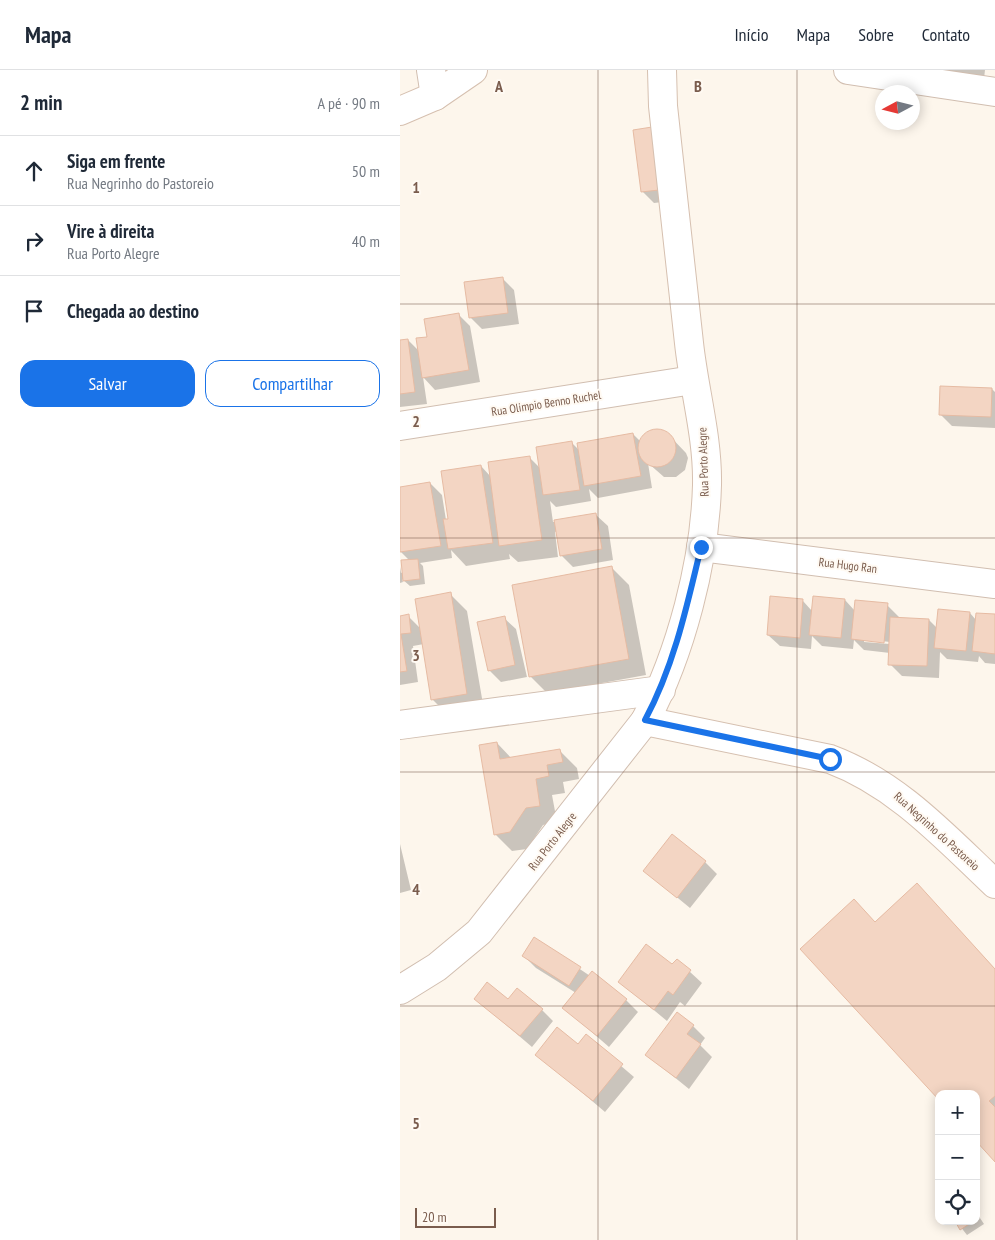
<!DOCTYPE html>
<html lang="pt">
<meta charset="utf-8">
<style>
:root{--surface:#fff;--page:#f6f6f7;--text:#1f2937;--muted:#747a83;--line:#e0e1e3;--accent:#1a73e8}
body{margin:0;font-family:"PT Sans Narrow",sans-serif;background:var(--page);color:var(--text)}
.controls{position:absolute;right:15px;bottom:15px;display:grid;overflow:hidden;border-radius:10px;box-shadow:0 2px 12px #0003}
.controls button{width:45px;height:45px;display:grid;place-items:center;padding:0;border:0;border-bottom:1px solid var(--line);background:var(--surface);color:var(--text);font:25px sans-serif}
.compass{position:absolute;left:475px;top:15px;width:45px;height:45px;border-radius:50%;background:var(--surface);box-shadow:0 2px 12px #0003;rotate:263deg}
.scale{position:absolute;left:15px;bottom:12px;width:81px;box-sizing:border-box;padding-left:5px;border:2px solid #7a5c4d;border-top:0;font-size:14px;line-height:18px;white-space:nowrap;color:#7a5c4d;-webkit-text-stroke:4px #fffaf3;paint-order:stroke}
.stop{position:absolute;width:15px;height:15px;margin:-11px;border:4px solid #1a73e8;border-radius:50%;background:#fff}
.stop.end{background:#1a73e8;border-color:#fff;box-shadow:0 1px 5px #0008}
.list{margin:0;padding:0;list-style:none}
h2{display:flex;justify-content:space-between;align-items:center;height:65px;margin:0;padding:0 20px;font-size:21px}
h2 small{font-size:16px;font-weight:400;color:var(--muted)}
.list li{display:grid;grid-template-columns:32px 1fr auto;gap:15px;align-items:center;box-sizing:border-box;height:70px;padding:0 20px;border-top:1px solid var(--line)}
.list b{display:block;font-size:19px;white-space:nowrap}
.list p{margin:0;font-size:16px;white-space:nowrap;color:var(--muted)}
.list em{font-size:16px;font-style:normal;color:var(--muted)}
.actions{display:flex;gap:10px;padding:15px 20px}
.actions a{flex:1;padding:11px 0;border:1px solid var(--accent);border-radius:15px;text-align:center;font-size:18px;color:var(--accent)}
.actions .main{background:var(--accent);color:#fff}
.icon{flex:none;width:28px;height:28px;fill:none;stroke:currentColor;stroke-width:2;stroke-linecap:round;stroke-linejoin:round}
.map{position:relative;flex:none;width:595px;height:1170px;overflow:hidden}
header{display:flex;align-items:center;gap:30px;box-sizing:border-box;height:70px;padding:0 25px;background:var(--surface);border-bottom:1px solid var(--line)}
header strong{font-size:24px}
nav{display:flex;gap:28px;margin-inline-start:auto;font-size:18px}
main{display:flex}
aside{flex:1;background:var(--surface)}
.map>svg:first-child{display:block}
</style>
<header>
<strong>Mapa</strong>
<nav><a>Início</a><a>Mapa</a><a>Sobre</a><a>Contato</a></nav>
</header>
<main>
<aside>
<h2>2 min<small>A pé · 90 m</small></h2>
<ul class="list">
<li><svg class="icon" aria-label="ahead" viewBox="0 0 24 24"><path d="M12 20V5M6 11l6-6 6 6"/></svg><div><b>Siga em frente</b><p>Rua Negrinho do Pastoreio</p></div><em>50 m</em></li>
<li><svg class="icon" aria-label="right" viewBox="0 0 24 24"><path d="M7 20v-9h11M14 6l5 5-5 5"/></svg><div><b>Vire à direita</b><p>Rua Porto Alegre</p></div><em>40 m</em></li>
<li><svg class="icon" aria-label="arrive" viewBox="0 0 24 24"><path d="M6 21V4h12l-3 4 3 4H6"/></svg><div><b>Chegada ao destino</b></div></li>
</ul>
<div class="actions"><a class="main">Salvar</a><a>Compartilhar</a></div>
</aside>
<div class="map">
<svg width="595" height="1170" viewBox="0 0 595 1170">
<rect width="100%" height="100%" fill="#fdf6ec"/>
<path fill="#0003" fill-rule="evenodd" d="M 504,0 L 585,0 L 583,17 Z
M 263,70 L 271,131 L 254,133 L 242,121 Z
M 102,208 L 114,220 L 119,254 L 82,259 L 70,247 Z
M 59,245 L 70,256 L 80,312 L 35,320 L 23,307 L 27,334 L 0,337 L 0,271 L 8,270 L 19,281 L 29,268 Z
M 592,319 L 595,322 L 595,358 L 552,356 L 540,344 Z
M 254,360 L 266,362 L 286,383 L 288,388 L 285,400 L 276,407 L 264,407 L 248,393 L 252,418 L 198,428 L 189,419 L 191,431 L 156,437 L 150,431 L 153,452 L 196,445 L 208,456 L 213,490 L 173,497 L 161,485 L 157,461 L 155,462 L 158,487 L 118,492 L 109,484 L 110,489 L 66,496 L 51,480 L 52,488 L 20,493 L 23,496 L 25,514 L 10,516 L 2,509 L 3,512 L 0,513 L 0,497 L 1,503 L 3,502 L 10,491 L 1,482 L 0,475 L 0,418 L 30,413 L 42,425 L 46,450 L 50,450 L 81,396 L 91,407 L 130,388 L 140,398 L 172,373 L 179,380 L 233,364 L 240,371 L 249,361 Z
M 212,498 L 229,515 L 246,605 L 147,623 L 130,606 Z
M 50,524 L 67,541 L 84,640 L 49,646 L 32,629 L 24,574 L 13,576 L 18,612 L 0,615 L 0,547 L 8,546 L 21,559 Z
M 445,530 L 455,541 L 487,535 L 499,547 L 499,549 L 529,550 L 537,558 L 570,543 L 576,550 L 595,546 L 595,594 L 585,593 L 579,586 L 578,592 L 547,589 L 540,582 L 539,608 L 502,606 L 490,594 L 490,583 L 464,580 L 454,570 L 453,579 L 422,576 L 412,566 L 411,579 L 380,576 L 368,565 L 403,531 L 412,541 ZM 464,569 L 490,572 L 490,574 L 464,572 Z
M 104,548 L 116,559 L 127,607 L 101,612 L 89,600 Z
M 97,673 L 112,689 L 160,681 L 177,698 L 179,709 L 163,712 L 165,723 L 152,725 L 157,752 L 143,755 L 127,779 L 112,781 L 95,764 Z
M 0,774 L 11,820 L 0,823 Z
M 305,792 L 317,804 L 290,838 L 245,801 Z
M 517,815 L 595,899 L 595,1090 L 576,1024 L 475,852 Z
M 135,869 L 226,930 L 238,942 L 209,977 L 164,938 L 176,923 L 136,898 L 124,886 Z
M 277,890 L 302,913 L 285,936 L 280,932 L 267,951 L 220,912 L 272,896 Z
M 76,929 L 108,931 L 142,940 L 153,951 L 132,977 Z
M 293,956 L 305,968 L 300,975 L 312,987 L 289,1019 L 247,985 Z
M 186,966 L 234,1007 L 205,1042 L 137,984 L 178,976 Z
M 576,1142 L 584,1154 L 567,1165 L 556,1151 L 576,1151 Z"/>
<path fill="#f3d5c3" stroke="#e6bba3" d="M 252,57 L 259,120 L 241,122 L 233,60 Z
M 103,207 L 108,243 L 69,248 L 64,212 Z
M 59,243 L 69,300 L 22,308 L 16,268 L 27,267 L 24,249 Z
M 8,269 L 15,322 L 0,324 L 0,270 Z
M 540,316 L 592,318 L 591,347 L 539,345 Z
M238 378a19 19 0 1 1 38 0a19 19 0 1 1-38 0Z
M 233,363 L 241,406 L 184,416 L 177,373 Z
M 172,371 L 180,420 L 143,425 L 136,377 Z
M 130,386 L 142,470 L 99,476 L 88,392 Z
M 81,395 L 93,473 L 48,479 L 43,449 L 48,449 L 41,401 Z
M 30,412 L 41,476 L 0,482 L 0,417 Z
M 196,443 L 202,479 L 160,486 L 154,450 Z
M 18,489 L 20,509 L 3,511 L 1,490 Z
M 212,496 L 229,589 L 129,607 L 112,515 Z
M 51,522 L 67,624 L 31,630 L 15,529 Z
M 370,526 L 403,529 L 400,568 L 367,565 Z
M 413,526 L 445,529 L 441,568 L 409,565 Z
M 455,530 L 488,533 L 484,573 L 451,569 Z
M 538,539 L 570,542 L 566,581 L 534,578 Z
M 576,543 L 595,544 L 595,584 L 572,581 Z
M 9,544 L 11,563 L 1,564 L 7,601 L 0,602 L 0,546 Z
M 105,546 L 115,595 L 88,601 L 77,552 Z
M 490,547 L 529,549 L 527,596 L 488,595 Z
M 97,672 L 100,689 L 160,679 L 163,692 L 147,695 L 149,706 L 136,709 L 140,736 L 126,738 L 110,762 L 94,765 L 79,675 Z
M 272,764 L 306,791 L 277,828 L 243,801 Z
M 517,813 L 595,899 L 595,1026 L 589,1031 L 595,1037 L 595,1092 L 576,1071 L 576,1024 L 539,1024 L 539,1030 L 400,879 L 454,829 L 475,852 Z
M 134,867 L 181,897 L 169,916 L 122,886 Z
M 246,874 L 272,894 L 277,889 L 291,900 L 273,925 L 268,921 L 254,940 L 218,912 Z
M 192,901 L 227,929 L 197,966 L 162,938 Z
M 87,912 L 108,929 L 117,918 L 143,939 L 120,966 L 74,929 Z
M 277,942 L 294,955 L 287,964 L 301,974 L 276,1008 L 245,985 Z
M 157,957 L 178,974 L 186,964 L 223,994 L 193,1031 L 135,985 Z
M 555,1151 L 574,1151 L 560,1160 Z"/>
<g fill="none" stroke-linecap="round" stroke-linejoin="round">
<defs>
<path id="street" d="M 31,0 L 35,26
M 448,0 L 595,22
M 0,356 L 293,310
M 301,477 L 595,514
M 0,655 L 261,620
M 0,920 L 37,897 L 79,862 L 245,651"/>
<path id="secondary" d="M 262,0 L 263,36 C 272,115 280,194 289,273 C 294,320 308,367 307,415 C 305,491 281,583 245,651 L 430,689 C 497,714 544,766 595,814
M 0,41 L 35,26 L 73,0"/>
</defs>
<use href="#street" stroke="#d1beb0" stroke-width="30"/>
<use href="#secondary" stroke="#d6c0b0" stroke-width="30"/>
<use href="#street" stroke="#fff" stroke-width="28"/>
<use href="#secondary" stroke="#fff" stroke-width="28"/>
</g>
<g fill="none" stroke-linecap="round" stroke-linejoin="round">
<path stroke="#1a73e8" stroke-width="6" d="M 301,477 C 287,536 274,596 245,650 L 430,689"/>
</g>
<path fill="none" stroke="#7a5c4d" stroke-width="1" stroke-opacity="0.55" d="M 198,0 L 198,1170M 397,0 L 397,1170M 0,234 L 595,234M 0,468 L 595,468M 0,702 L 595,702M 0,936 L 595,936"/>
<g text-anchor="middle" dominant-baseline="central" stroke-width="4" stroke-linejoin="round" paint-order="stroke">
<g font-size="12" fill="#7a5c4d" stroke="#fffaf3">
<text transform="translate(146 333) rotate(-9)">Rua Olimpio Benno Ruchel</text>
<text transform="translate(303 392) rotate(-92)">Rua Porto Alegre</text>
<text transform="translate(448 495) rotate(7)">Rua Hugo Ran</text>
<text transform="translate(537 761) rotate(42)">Rua Negrinho do Pastoreio</text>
<text transform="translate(152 771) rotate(-52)">Rua Porto Alegre</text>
</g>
</g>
<g font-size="16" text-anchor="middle" font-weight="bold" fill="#7a5c4d" stroke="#fffaf3" stroke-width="4" stroke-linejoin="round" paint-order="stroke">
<text x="99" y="22">A</text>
<text x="298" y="22">B</text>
<text x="16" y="123">1</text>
<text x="16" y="357">2</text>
<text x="16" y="591">3</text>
<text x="16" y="825">4</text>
<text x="16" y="1059">5</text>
</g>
</svg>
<div class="controls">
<button>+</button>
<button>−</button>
<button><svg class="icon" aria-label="locate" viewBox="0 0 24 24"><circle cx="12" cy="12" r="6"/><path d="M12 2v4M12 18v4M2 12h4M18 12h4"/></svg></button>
</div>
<svg class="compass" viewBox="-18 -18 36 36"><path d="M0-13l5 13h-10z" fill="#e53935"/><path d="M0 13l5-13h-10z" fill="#747a83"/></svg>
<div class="scale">20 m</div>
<div class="stop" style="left:430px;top:689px"></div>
<div class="stop end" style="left:301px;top:477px"></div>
</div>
</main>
